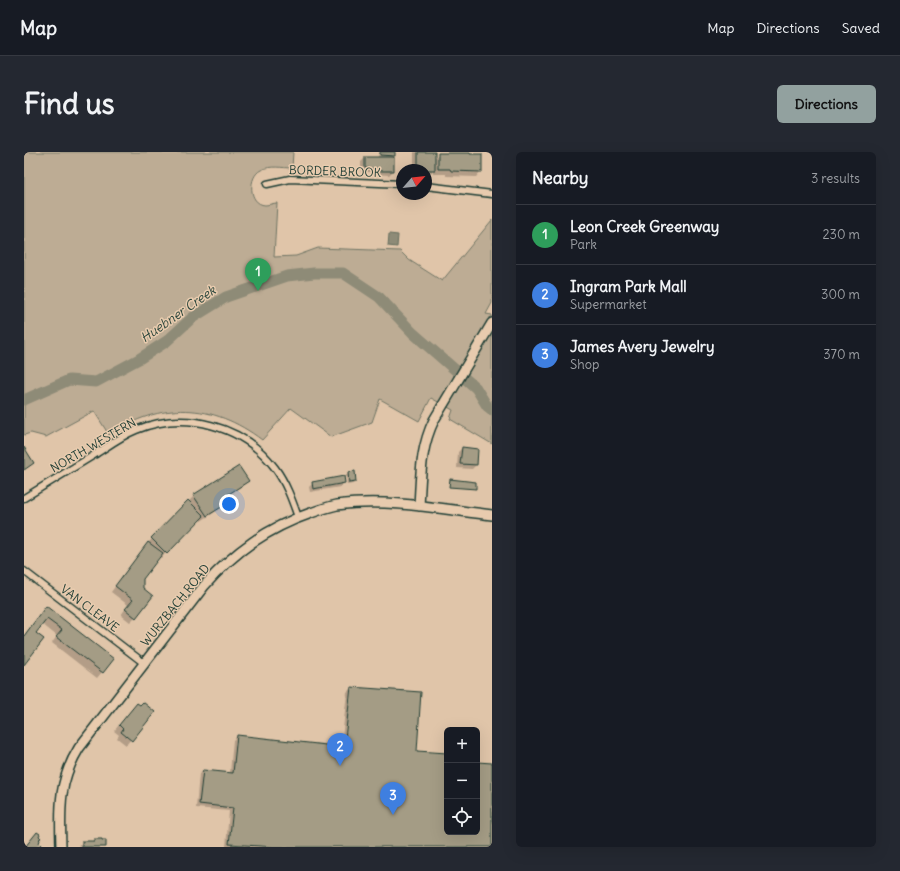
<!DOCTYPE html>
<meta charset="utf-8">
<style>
:root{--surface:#171b24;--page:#242831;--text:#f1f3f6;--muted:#9ea1a6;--line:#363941;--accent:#92a19f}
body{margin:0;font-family:Delius,sans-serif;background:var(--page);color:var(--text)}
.controls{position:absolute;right:12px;bottom:12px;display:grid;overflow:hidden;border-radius:6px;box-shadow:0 4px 16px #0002}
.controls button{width:36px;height:36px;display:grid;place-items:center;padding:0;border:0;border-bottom:1px solid var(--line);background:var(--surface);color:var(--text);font:20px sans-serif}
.compass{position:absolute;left:372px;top:12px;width:36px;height:36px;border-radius:50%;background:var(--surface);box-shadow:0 4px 16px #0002;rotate:62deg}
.you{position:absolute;left:205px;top:352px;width:14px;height:14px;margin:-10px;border:3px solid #fff;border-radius:50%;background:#1a73e8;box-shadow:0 0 0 6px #1a73e833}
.badge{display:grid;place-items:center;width:26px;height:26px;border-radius:50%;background:var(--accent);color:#fff;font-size:13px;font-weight:700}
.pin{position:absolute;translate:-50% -33px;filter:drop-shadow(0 1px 2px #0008)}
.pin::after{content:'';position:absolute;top:21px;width:14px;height:12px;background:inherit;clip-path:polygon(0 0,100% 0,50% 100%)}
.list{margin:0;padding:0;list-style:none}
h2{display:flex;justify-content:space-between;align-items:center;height:52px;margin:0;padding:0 16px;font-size:17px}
h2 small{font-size:13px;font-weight:400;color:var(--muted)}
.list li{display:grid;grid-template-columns:26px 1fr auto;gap:12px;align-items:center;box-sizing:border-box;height:60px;padding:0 16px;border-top:1px solid var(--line)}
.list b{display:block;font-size:15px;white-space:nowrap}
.list p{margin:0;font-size:13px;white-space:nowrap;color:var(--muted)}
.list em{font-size:13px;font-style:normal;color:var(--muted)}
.icon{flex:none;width:22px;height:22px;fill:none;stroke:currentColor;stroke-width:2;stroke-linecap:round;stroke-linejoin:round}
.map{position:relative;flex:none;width:468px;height:695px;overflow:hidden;border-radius:6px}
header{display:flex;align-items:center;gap:24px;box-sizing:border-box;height:56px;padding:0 20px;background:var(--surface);border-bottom:1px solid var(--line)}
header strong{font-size:19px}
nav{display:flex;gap:22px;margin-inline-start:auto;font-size:14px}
.intro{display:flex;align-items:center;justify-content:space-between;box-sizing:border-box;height:96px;padding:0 24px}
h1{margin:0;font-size:28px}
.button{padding:10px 18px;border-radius:6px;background:var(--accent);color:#111;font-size:14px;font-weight:700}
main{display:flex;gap:24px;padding:0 24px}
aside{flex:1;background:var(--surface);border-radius:6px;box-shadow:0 4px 16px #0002}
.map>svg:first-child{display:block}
</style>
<header>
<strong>Map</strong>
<nav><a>Map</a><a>Directions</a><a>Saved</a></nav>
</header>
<div class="intro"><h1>Find us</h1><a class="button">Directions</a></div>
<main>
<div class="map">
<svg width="468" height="695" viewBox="0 0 468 695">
<rect width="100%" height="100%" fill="#e0c5a9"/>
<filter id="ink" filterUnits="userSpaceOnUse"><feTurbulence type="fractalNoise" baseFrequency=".025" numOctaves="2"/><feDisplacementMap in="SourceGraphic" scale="8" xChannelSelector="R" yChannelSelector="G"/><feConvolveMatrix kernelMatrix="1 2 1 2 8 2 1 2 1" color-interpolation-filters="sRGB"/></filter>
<g filter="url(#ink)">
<path fill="#bdac94" stroke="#6e7464" d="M 0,0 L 269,0 L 268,16 C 259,16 246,13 237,18 C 224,24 224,52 241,53 C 245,53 249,51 253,51 L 250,105 L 272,104 L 294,96 L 376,99 L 385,108 L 418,129 L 468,68 L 468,151 L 462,162 L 468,163 L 468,292 L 426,267 L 429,258 L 407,246 L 395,269 L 356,247 L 348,270 L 307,285 L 267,256 L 238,288 C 188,250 137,249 85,283 L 70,259 L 22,285 L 7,281 L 0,283 Z"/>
<path fill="#8e8b77" stroke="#626c5c" d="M 365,82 L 374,83 L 373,95 L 364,94 Z"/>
<path fill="#0003" d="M 356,0 L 370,0 L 370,3 L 367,6 L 369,19 L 365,23 L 348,22 L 348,20 L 337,20 L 337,10 L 341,6 L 353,6 Z
M 390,0 L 410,0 L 410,6 L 415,2 L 457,19 L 452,25 L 422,24 L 422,22 L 409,22 L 409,18 L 407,21 L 402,21 L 402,18 L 390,18 Z
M 438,296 L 452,313 L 448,317 L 433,316 L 434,300 Z
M 324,321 L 331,330 L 329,332 L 323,333 L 322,323 Z
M 223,329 L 218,334 L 200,346 L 202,351 L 197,356 L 177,369 L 176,367 L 137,406 L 135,404 L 118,427 L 111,465 L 106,470 L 97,463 L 104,453 L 87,440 L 123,392 L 170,344 Z
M 425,329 L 426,329 L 451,336 L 425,335 Z
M 289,331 L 320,331 L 316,335 L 286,340 L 285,335 Z
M 17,461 L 89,507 L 73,526 L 28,491 L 33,484 L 18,472 L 11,481 L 0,511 L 0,483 Z
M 327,536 L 392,599 L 423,602 L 423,680 L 453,680 L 453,611 L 468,612 L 468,695 L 202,695 L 205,659 L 172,656 L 175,622 L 179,619 L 206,621 L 209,588 L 213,584 L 317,596 L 323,540 Z
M 116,554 L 130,560 L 102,593 L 93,586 L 95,583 L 90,579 L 108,557 Z
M 70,688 L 81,695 L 55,695 L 59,690 L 68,690 Z"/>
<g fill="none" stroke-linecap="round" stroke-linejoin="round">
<path stroke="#8e8b77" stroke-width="11" d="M 0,248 L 45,228 L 72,230 L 115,207 L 143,189 L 168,166 L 202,145 L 263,124 L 290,121 L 319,121 L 355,145 L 389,181 L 452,236 L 463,254 L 468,258"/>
</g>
<path fill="#a49c85" stroke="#1f3d34" d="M 356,0 L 371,0 L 371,4 L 356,3 Z
M 394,0 L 411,0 L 411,18 L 394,18 Z
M 414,1 L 446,1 L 446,2 L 458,2 L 458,20 L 427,19 L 426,17 L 414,17 Z
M 341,5 L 370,5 L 370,19 L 351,19 L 351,17 L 341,16 Z
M 0,295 L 10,311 L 0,318 Z
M 438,295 L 454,297 L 453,313 L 436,312 Z
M 215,314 L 225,329 L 200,345 L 204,351 L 183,364 L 169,343 Z
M 331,319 L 332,330 L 325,331 L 324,320 Z
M 320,324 L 321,331 L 289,337 L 288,330 Z
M 426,327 L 452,330 L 452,337 L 425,335 Z
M 164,348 L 180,364 L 143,402 L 127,386 Z
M 124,390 L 139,401 L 119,427 L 119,436 L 129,444 L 112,466 L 101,457 L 109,448 L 91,434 Z
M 22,454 L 90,507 L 79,521 L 32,485 L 38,478 L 23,467 L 12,481 L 20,487 L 0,513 L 0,484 Z
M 327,535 L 397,540 L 393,599 L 423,601 L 423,680 L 453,680 L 453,610 L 468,611 L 468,695 L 250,695 L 205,692 L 209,656 L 175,652 L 179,618 L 209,621 L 213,583 L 320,595 Z
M 119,550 L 131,560 L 108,589 L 97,580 L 99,577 L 95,573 L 113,551 L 116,553 Z
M 13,680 L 16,682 L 15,684 L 17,686 L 15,687 L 16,688 L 15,691 L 17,693 L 17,695 L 1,695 Z
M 70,687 L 78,687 L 78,688 L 82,688 L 82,695 L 58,695 L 58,689 L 70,689 Z"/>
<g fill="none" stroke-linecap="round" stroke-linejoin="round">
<defs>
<path id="street" d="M 243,32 L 266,27 L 378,32
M 402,34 L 468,42
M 0,346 C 23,332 47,317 70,303 C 84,294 97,284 112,278 C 161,258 219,273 251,316 C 262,331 268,348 274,365
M 0,419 L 120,511"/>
<path id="secondary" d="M 395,354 C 397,323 396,297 410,268 L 468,171
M 37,695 C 36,657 34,630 55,596 L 180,434 C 210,400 243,376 287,361 C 295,358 304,355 313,353 C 364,346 417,357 468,363"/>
</defs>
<use href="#street" stroke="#1f3d34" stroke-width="9"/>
<use href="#secondary" stroke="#1f3d34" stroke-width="12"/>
<use href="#street" stroke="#e8cbae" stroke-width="6"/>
<use href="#secondary" stroke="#e8cbae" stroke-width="9"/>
</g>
</g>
<g text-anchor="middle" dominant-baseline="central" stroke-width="3" stroke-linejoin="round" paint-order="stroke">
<g font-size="12" fill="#1f3d34" stroke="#e8cbae">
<text transform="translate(311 19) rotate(2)">BORDER BROOK</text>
<text transform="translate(69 293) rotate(-30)">NORTH WESTERN</text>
<text transform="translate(151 453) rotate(-51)">WURZBACH ROAD</text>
<text transform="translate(66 456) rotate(37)">VAN CLEAVE</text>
</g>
<g font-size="13" font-style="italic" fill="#2a453b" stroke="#e8cbae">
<text transform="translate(154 162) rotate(-35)">Huebner Creek</text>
</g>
</g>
</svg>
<div class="controls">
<button>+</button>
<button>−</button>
<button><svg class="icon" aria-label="locate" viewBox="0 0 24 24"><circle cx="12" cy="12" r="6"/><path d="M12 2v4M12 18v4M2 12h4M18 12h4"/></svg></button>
</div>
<svg class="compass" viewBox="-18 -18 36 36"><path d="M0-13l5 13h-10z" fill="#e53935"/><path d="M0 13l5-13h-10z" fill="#9ea1a6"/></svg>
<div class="you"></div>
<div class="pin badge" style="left:234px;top:139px;background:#2e9e5b">1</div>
<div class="pin badge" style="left:316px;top:614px;background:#3f7fe0">2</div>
<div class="pin badge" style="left:369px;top:663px;background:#3f7fe0">3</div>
</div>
<aside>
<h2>Nearby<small>3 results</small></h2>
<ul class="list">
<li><span class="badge" style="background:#2e9e5b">1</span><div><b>Leon Creek Greenway</b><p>Park</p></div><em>230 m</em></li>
<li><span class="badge" style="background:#3f7fe0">2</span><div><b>Ingram Park Mall</b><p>Supermarket</p></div><em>300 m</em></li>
<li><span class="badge" style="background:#3f7fe0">3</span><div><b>James Avery Jewelry</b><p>Shop</p></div><em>370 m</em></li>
</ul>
</aside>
</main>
